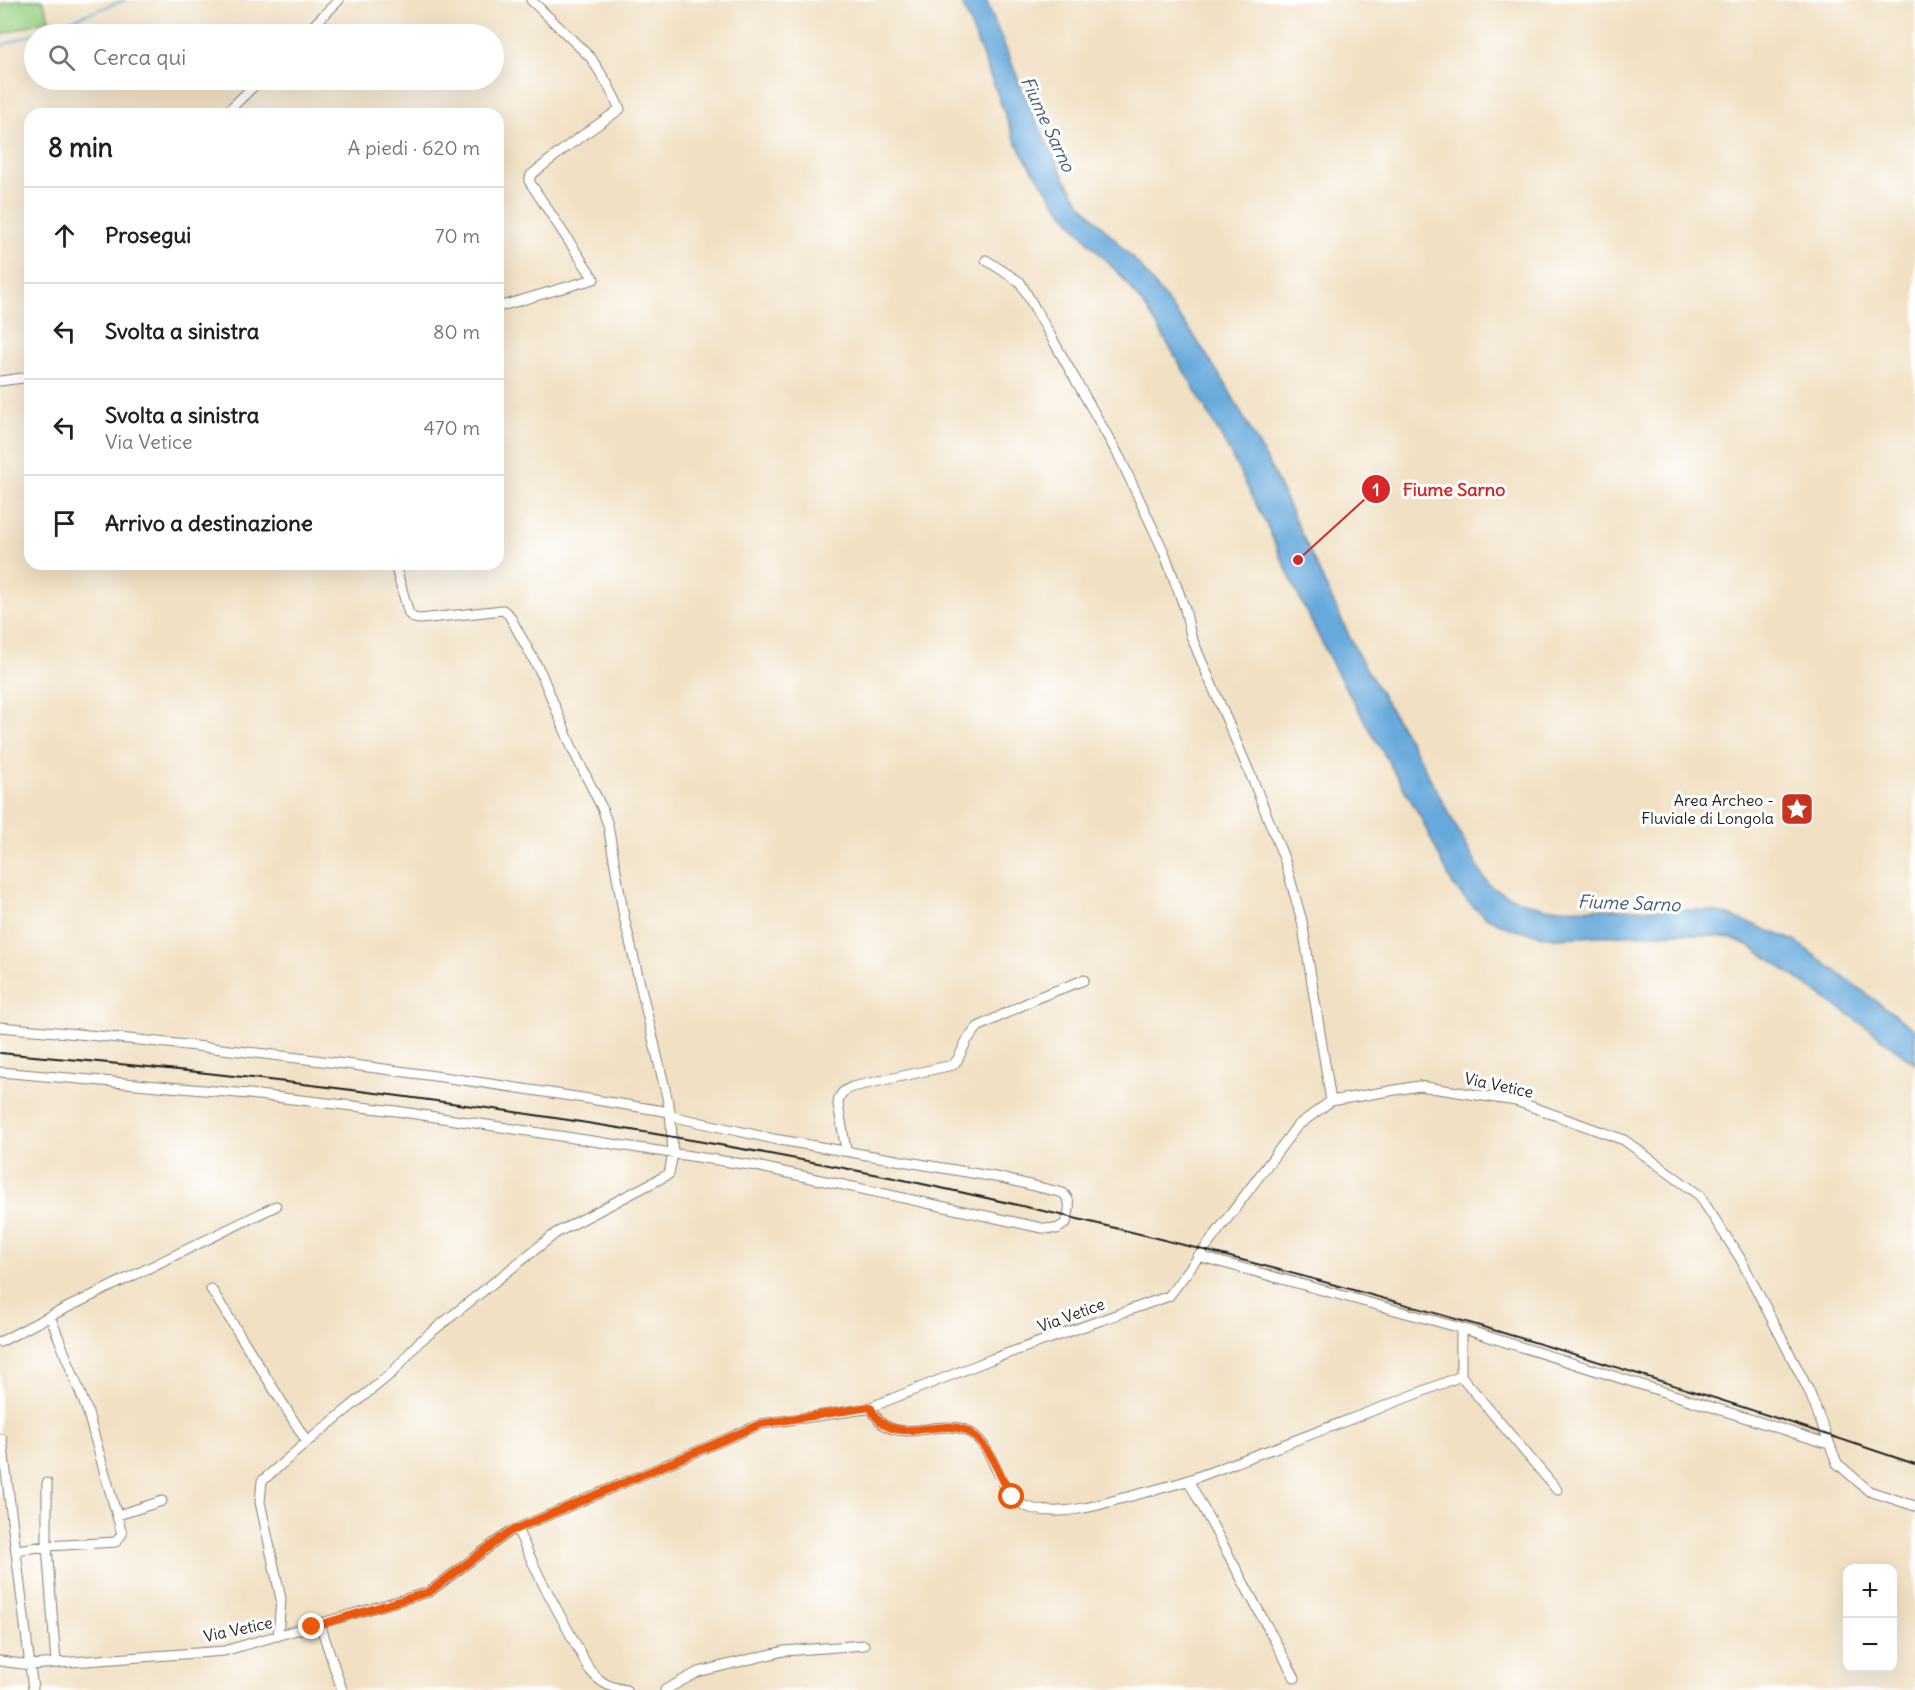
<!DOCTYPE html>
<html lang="it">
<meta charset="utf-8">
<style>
:root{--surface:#fff;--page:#f2f2f2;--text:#202124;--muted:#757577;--line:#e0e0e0}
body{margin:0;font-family:Delius,sans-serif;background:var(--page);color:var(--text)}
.controls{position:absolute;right:18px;bottom:18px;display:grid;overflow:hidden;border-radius:12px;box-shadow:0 6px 24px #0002}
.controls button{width:54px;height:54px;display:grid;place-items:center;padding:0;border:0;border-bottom:2px solid var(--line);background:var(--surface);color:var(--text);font:30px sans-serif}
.stop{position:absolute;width:18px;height:18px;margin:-14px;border:4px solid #ea580c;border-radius:50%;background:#fff}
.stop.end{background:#ea580c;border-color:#fff;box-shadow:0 2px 6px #0008}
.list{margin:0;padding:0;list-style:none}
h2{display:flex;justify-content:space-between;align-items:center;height:78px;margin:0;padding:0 24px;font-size:26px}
h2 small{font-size:20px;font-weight:400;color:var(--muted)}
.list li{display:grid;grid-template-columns:39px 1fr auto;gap:18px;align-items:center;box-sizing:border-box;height:96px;padding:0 24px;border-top:2px solid var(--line)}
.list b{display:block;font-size:22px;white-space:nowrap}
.list p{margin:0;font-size:20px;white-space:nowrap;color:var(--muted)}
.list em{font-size:20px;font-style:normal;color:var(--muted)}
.icon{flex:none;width:33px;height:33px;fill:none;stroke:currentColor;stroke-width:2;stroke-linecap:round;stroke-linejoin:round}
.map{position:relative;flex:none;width:1915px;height:1690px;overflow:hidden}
.search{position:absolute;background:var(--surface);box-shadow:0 6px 24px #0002;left:24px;top:24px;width:480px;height:66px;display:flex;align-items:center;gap:15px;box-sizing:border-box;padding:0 21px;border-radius:33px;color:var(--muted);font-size:22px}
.panel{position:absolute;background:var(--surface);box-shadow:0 6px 24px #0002;left:24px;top:108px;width:480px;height:462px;border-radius:18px}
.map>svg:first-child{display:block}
</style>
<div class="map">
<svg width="1915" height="1690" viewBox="0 0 1915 1690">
<rect width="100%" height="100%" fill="#fff"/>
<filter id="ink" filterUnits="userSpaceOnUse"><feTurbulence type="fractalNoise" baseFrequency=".0167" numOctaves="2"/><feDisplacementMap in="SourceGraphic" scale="12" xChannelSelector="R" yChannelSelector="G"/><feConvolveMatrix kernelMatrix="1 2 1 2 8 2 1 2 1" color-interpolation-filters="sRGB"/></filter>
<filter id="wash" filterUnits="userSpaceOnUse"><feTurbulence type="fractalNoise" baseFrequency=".008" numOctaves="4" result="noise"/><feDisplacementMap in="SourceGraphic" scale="24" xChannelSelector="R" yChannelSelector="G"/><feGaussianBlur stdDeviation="1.35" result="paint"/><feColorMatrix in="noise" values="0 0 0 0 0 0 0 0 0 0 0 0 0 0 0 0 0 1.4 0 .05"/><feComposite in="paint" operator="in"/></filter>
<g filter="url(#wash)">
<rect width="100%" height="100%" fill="#f1e0c3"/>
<path fill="#9bd385" stroke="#5c7850" stroke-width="1.5" d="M 17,0 L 43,0 L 49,19 L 0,35 L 0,5 Z"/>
<path fill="#66a9db" stroke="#41627c" stroke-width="1.5" d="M 961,0 L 986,0 L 1029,106 L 1065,179 L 1082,205 L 1139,265 L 1192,333 L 1226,385 L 1270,466 L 1358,655 L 1416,752 L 1481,873 L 1491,887 L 1515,899 L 1544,908 L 1703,910 L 1726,914 L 1795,941 L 1915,1030 L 1915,1064 L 1868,1028 L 1750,946 L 1732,938 L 1679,933 L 1554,938 L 1511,929 L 1484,916 L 1466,900 L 1453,885 L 1421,818 L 1337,673 L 1296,591 L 1268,528 L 1228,449 L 1191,383 L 1150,314 L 1121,276 L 1089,243 L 1057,205 L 1022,154 L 1013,135 Z"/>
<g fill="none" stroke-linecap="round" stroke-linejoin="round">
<path stroke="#66a9db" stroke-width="2" d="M 0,46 L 125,0"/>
</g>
</g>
<g filter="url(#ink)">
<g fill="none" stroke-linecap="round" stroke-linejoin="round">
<defs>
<path id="minor" d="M 305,34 L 339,0
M 223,114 L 226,113 L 260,80
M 986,260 L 1020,282 L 1120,458 L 1164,552 L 1185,609 L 1191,636 L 1199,655 L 1254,783 L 1285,861 L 1302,921 L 1331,1101
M 498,307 L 594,279 L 529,181 L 531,175 L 569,145 L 620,109 L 608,85 L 591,58 L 531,0
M 0,381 L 30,377
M 0,1027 C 225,1046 448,1075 670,1112
M 0,1072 L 249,1094 L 396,1111 L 756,1166 L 1042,1228 L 1057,1229 L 1066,1223 C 1069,1210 1073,1203 1063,1193 L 1001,1178 L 774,1139 L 671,1116
M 846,1150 L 838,1104 C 839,1094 843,1091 852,1087 L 953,1065 L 958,1059 L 967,1040 L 978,1027 L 1039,997 L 1084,980
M 1198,1256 L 1461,1328 L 1829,1444
M 211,1289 L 307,1442
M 50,1316 L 276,1206
M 1461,1328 L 1461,1376
M 0,1342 L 50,1316 L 87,1410 L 122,1534 L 116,1542 L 47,1546 L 16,1550
M 870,1407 C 874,1413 878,1421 884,1425 C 908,1440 939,1420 965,1430 C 997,1443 995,1494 1025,1506 C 1042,1513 1066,1512 1084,1508 C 1099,1506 1113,1500 1128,1497 C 1148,1491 1169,1487 1189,1480 C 1218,1470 1246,1458 1275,1448 C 1337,1424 1400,1401 1461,1376 L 1557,1490
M 2,1439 L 33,1690
M 1188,1480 L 1295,1678
M 47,1483 L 47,1546 L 56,1663
M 118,1515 L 162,1501
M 517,1529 L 541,1580 L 589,1669 C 600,1683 609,1687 626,1690
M 320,1624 L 342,1690
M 278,1636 L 281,1599 L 260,1502 L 262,1481 L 307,1442 L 393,1372 L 419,1342 L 556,1233 L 669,1174 L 673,1153 L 670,1110 L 624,917 L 608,825 L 602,808 L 573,750 L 541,673 L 509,615 L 503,610 L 420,619 L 414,618 L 409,614 L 397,572
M 0,1661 L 30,1665 L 224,1651 L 429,1592 L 509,1532 L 761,1424 L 866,1409 L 992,1359 L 1169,1296 L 1297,1126 L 1331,1101 L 1419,1086 L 1516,1101 L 1624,1140 L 1699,1195 L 1740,1258 L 1809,1391 L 1837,1463 L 1869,1491 L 1915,1506
M 665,1690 L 698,1672 L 784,1651 L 864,1645"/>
</defs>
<use href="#minor" stroke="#867e70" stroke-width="11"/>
<use href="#minor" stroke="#fff" stroke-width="9"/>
<path stroke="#1c1c1c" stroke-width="2" d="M 0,1053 C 302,1079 602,1118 899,1179 C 1244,1251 1581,1351 1915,1464"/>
</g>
</g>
<g fill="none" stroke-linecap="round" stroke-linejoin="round" filter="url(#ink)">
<path stroke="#ea580c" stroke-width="8" d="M 312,1627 L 429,1592 L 509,1532 L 761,1424 L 870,1407 C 874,1414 878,1421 885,1425 C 911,1440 948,1416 972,1434 C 992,1449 999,1477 1012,1497"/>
</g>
<defs>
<symbol id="sight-square" viewBox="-11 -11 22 22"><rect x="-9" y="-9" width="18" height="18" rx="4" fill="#c8321e" stroke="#fff"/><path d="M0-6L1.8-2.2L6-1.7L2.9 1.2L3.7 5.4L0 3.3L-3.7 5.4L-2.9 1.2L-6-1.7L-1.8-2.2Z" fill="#fff"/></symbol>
</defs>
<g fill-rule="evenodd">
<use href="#sight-square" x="1778" y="790" width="38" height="38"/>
</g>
<g text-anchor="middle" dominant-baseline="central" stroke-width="6" stroke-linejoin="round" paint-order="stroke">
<g font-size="16" fill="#1c1c1c" stroke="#fff" text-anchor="end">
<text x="1774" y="800">Area Archeo -<tspan x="1774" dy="18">Fluviale di Longola</tspan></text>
</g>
<g font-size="16" fill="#1c1c1c" stroke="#fff">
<text transform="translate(1499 1085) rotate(12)">Via Vetice</text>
<text transform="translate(1071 1315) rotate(-20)">Via Vetice</text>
<text transform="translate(238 1629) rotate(-12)">Via Vetice</text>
</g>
<g font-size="18" font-style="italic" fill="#3d5b72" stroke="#fff">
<text transform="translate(1048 124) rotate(65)">Fiume Sarno</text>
<text transform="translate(1629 903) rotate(2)">Fiume Sarno</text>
</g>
</g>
<path fill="none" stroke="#d62828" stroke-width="2" d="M1298 560L1376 489"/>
<g fill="#d62828" stroke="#fff" stroke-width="2">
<circle cx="1298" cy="560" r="6"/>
<circle cx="1376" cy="489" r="15"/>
</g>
<g font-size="18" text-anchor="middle" font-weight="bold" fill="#fff">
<text x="1376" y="496">1</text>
</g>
<g font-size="18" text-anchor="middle" font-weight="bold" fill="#d62828" stroke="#fff" stroke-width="6" stroke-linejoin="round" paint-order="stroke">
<text x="1454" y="496">Fiume Sarno</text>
</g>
</svg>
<div class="controls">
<button>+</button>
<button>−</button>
</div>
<div class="stop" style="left:1012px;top:1497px"></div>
<div class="stop end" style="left:312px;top:1627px"></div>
<div class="search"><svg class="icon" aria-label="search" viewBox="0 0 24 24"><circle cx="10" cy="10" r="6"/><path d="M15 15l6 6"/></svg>Cerca qui</div>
<section class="panel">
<h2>8 min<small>A piedi · 620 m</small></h2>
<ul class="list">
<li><svg class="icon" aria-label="ahead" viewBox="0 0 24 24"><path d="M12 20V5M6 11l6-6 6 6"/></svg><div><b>Prosegui</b></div><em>70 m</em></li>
<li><svg class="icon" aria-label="left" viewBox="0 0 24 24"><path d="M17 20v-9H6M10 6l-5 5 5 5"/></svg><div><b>Svolta a sinistra</b></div><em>80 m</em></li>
<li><svg class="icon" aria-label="left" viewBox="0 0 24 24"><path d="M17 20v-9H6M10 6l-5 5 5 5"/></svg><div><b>Svolta a sinistra</b><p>Via Vetice</p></div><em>470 m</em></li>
<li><svg class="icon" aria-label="arrive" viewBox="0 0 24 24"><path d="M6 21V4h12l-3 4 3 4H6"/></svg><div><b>Arrivo a destinazione</b></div></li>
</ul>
</section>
</div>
